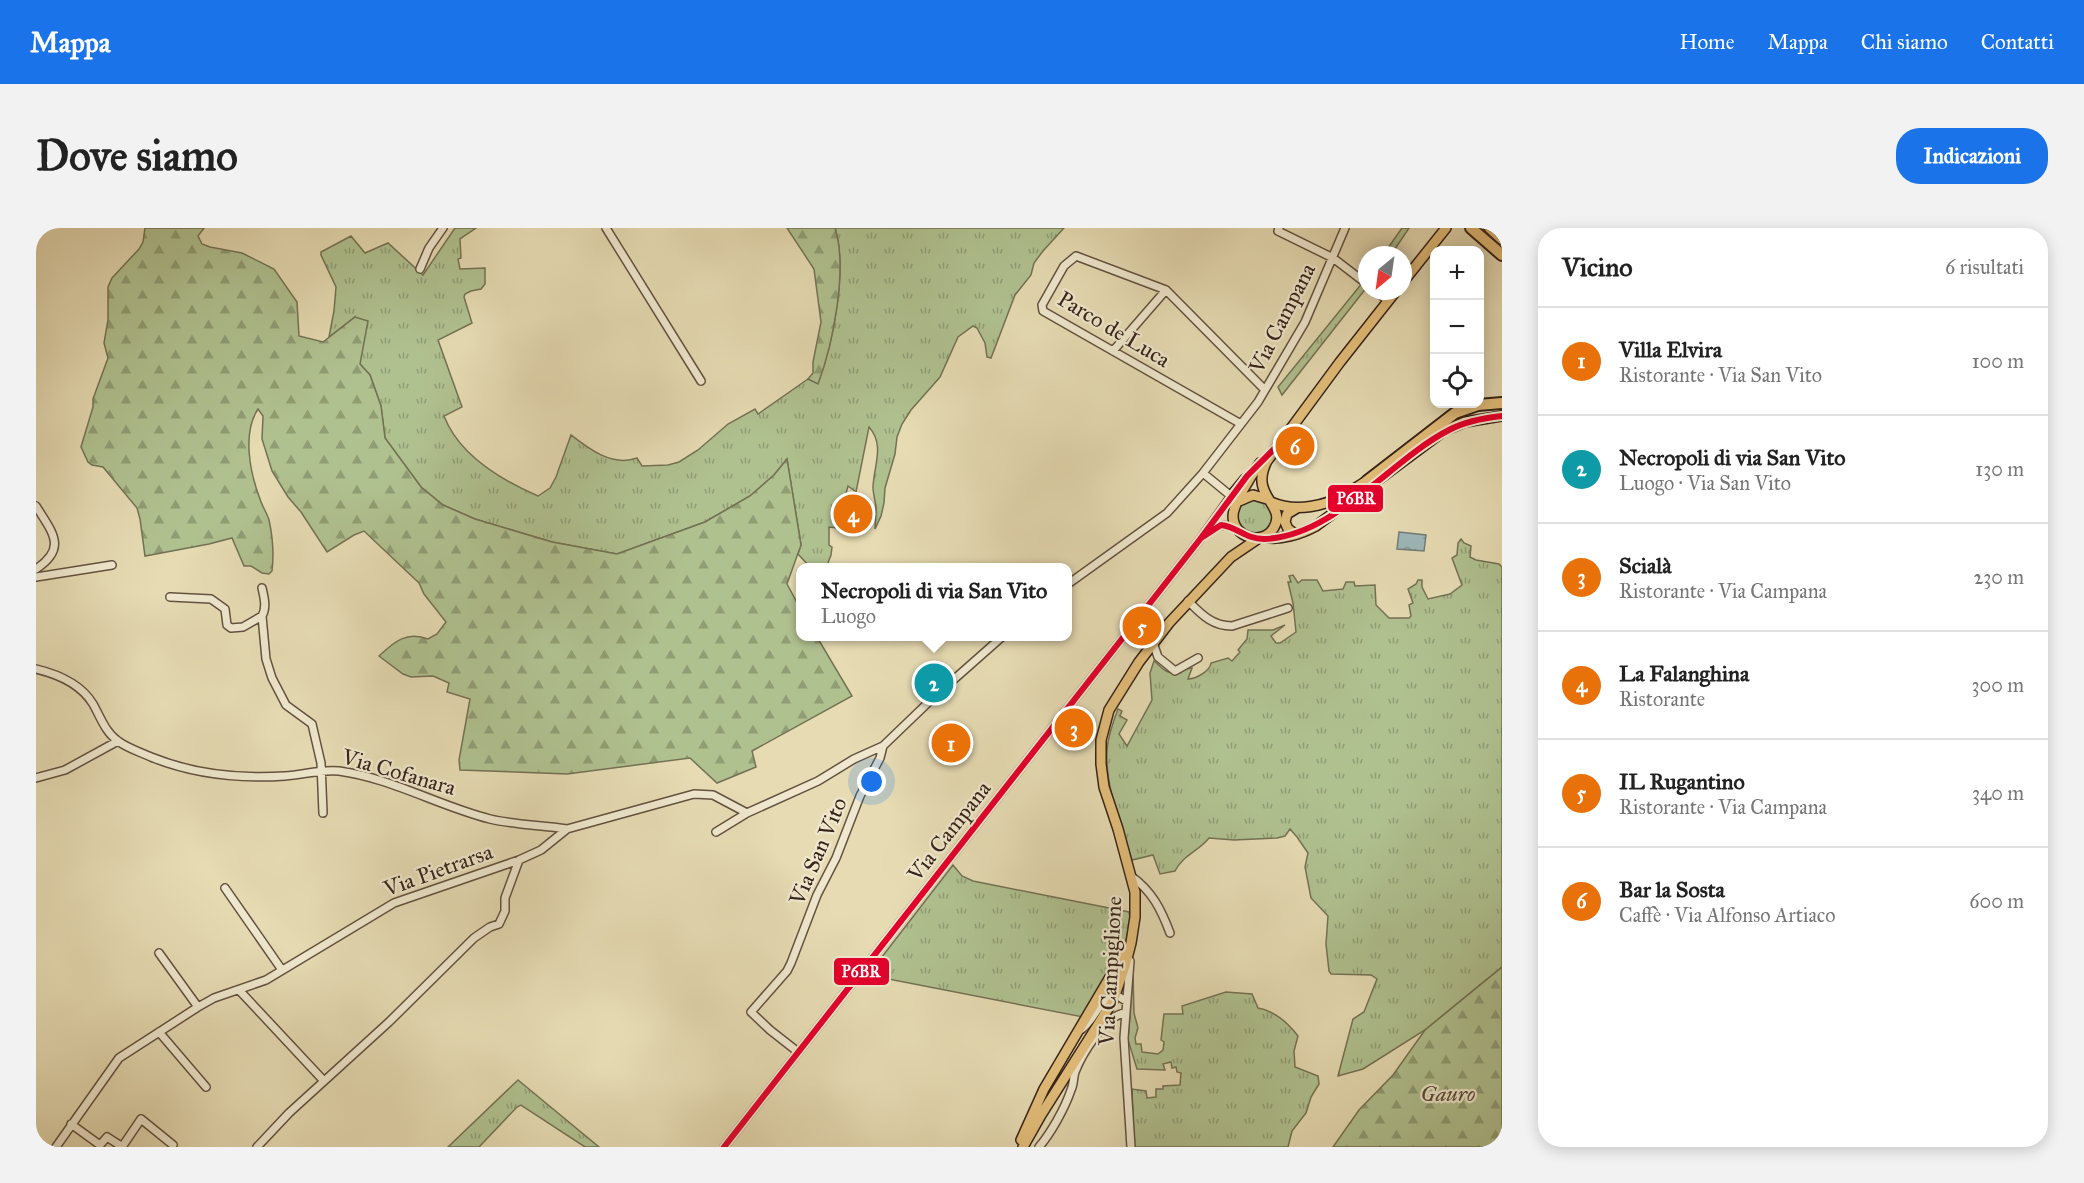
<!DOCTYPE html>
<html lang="it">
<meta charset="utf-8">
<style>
:root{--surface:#fff;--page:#f2f2f2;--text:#222;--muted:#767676;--line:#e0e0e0;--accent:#1a73e8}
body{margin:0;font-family:"IM FELL Great Primer",serif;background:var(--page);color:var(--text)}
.controls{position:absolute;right:18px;top:18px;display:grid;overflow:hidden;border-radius:12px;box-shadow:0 3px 15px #0003}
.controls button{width:54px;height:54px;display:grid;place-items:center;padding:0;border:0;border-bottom:2px solid var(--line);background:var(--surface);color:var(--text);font:30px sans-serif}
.compass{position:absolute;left:1322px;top:18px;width:54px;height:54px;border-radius:50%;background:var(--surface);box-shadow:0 3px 15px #0003;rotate:209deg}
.you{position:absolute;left:836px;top:554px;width:21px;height:21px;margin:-15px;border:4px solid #fff;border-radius:50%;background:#1a73e8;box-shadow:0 0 0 9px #1a73e833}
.badge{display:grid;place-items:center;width:39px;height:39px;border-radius:50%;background:var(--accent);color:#fff;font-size:20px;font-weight:700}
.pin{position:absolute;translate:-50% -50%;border:3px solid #fff;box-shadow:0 2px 6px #0006}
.popup{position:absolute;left:760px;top:335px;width:276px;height:78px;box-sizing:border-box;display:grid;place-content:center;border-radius:12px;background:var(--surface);filter:drop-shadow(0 2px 4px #0005);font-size:20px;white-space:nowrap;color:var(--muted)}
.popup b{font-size:22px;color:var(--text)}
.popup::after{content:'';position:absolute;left:50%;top:100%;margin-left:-12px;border:12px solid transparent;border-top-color:var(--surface)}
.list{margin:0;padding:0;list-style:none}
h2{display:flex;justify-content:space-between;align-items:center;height:78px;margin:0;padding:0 24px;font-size:26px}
h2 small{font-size:20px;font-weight:400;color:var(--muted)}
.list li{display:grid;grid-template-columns:39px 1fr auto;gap:18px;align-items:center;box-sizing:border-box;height:108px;padding:0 24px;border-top:2px solid var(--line)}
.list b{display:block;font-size:22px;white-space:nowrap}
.list p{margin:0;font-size:20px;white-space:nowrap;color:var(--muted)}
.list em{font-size:20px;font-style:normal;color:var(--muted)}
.icon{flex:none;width:33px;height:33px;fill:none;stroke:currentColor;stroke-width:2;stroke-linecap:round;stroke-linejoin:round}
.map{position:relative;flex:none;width:1466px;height:919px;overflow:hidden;border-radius:24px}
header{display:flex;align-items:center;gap:36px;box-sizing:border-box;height:84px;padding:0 30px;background:var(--accent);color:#fff}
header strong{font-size:28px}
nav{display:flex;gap:33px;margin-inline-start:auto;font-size:21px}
.intro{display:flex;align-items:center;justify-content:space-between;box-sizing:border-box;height:144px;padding:0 36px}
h1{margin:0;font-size:42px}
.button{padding:15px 27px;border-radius:24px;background:var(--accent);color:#fff;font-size:21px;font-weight:700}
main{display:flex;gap:36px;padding:0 36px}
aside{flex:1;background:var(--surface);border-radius:24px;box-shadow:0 3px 15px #0003}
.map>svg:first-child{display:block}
</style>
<header>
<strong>Mappa</strong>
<nav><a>Home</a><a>Mappa</a><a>Chi siamo</a><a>Contatti</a></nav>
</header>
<div class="intro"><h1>Dove siamo</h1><a class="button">Indicazioni</a></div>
<main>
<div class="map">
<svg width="1466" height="919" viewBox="0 0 1466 919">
<defs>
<pattern id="grass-tufts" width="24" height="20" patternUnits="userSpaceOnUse" patternTransform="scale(1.5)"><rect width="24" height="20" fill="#b0c190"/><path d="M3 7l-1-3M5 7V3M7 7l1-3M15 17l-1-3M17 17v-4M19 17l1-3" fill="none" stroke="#909d75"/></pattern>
<pattern id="forest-firs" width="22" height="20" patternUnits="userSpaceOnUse" patternTransform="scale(1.5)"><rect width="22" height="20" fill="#b0c190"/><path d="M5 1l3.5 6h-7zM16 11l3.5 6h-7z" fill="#909d75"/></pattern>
<pattern id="water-ripples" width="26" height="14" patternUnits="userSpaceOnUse" patternTransform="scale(1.5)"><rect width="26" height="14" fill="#9cb8b8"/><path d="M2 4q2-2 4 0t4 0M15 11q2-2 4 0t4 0" fill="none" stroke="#809595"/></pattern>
</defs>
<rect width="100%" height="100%" fill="#e6dbb3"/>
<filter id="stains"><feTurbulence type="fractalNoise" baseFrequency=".00333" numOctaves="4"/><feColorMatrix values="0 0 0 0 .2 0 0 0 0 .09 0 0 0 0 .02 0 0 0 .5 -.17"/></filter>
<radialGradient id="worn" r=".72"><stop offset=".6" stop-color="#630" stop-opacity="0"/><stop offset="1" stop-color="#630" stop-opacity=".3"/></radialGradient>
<path fill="url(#grass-tufts)" stroke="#747254" stroke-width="1.5" d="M 419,0 L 440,0 L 424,11 L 425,30 L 422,31 L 424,41 L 449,40 L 449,56 L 445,61 L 435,63 L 429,66 L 428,69 L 436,95 L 402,112 L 426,179 L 408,188 C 423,227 465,252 502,268 L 514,260 L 520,249 L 535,207 C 553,221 576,239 601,230 L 606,238 L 632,237 L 643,234 L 662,222 L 692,196 L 719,181 L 722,186 L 772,151 L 782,155 C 797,116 812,41 799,0 L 1028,0 L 1007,23 L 998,35 L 995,47 L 979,67 L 955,130 L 951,129 L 949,115 L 941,100 L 937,98 L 922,109 L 904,149 L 875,182 L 866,196 L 861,209 L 859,226 L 849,260 L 848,275 L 845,288 L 839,301 C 839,295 840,289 840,282 C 840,274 837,267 837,259 C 838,237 849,217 833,199 L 820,264 L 812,258 L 801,300 L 793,299 L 793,317 L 796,319 L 795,327 L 790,340 L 774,339 L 762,326 L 765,317 L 751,231 L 738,247 L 714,268 L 669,294 L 581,326 L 516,314 L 439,291 L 407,277 L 385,259 L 349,210 L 345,178 L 334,147 L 324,136 L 319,89 L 293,109 L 298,83 L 300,59 L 285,27 L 285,24 L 315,8 L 329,25 L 352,15 L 387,47 Z
M 1366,0 L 1373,0 L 1355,27 L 1347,27 Z
M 1331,49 L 1331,59 L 1246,167 L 1242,159 Z
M1201 289a18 18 0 1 1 36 0a18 18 0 1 1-36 0Z
M 1425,311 L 1428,315 L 1435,318 L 1434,329 L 1440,332 L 1463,336 L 1466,339 L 1466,739 L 1389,802 L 1327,841 L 1302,848 L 1317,791 L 1328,784 L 1341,751 L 1335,747 L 1295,746 L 1293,743 L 1290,716 L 1292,688 L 1275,670 L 1269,639 L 1272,625 L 1261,609 L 1254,601 L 1249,608 L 1241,610 L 1198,612 L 1173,610 C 1163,623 1147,627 1139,643 L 1124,646 L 1117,627 L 1096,632 C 1085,597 1069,560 1071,522 C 1072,508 1077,494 1082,481 L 1086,483 L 1084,488 L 1091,492 L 1083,506 L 1091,518 L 1116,472 L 1114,445 L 1118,433 C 1122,436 1126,441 1130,443 C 1139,448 1147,440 1156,440 L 1152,451 C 1160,451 1174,443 1175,435 L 1192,430 L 1196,433 L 1204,424 L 1202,422 L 1211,411 L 1212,402 L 1237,402 L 1249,397 L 1235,408 L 1240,415 L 1244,415 L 1260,404 L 1257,375 L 1252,354 L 1255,354 L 1253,348 L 1257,347 L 1262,355 L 1266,352 L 1281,352 L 1287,363 L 1307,361 L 1310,354 L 1318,354 L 1319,358 L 1339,357 L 1340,377 L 1353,390 L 1373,390 L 1375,388 L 1373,377 L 1377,375 L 1372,361 L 1380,356 L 1382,352 L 1386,352 L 1386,359 L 1392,371 L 1414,366 L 1426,357 L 1416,330 L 1421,327 L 1422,315 Z
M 917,637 L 926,648 L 937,653 L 1093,684 C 1100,713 1062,764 1047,789 L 832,747 Z
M 1097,744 L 1098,785 L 1102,800 L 1099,810 L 1100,816 L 1105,816 L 1106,824 L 1122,826 L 1127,822 L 1128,814 L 1125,812 L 1128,786 L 1147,786 L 1146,778 L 1190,764 L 1216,766 L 1222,780 C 1239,783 1252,795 1262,808 L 1258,823 L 1259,839 L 1282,848 L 1283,856 L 1275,869 L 1270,885 L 1256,903 L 1252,919 L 1098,919 L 1096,861 L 1110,863 L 1111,870 L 1120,869 L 1120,861 L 1127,861 L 1127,858 L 1144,857 L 1145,845 L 1141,844 L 1140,839 L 1136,840 L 1135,834 L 1127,836 L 1129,842 L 1101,841 L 1092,812 Z
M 482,852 L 563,919 L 549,919 L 485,877 L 481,879 L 443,919 L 412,919 Z"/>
<path fill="url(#forest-firs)" stroke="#747254" stroke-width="1.5" d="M 109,0 L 168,0 L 162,8 L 166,16 L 174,19 L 206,25 L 238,41 L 261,74 L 263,108 L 287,114 L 319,89 L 332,93 L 324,136 L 334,147 L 345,178 L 349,210 L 385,259 L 407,277 L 439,291 L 516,314 L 581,326 L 669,294 L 714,268 L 738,247 L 751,231 L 765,317 L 751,356 L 764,380 L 764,408 L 781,409 L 816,468 L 716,523 L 720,539 L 681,555 L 654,530 L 531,546 L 424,542 L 423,532 L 434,471 L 411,464 L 413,455 L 397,448 L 375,449 L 367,446 L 343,428 C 359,413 371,403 392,411 L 401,406 L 410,394 L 388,366 L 383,355 L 328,303 L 318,307 L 291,324 L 265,284 L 252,269 L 236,243 L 226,211 L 227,188 L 222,181 C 206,205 214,245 224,271 C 226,278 231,285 233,292 C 237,310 238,326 236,343 L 233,346 L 226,345 L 215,338 L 208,338 L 196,310 L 173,316 L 109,328 L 104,291 L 101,280 L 67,239 L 56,237 L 52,234 L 45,219 L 57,179 L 57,171 L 72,130 L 68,115 L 72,92 L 72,59 L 76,50 L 103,21 L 107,14 Z
M 751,0 L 799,0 C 812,41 797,116 782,156 L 772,151 L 777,145 L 777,134 L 785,94 L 778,41 Z
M 1466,739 L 1466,919 L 1297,919 L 1323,882 L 1357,847 L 1389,802 Z"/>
<path fill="url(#water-ripples)" stroke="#747d78" stroke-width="1.5" d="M 1363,304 L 1390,307 L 1388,323 L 1361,321 Z"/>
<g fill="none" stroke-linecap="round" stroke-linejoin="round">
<defs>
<path id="minor" d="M 570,0 L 665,153
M 1243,0 L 1242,3 L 1297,30 L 1331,56
M 384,41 L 393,20 L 407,0
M 1340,63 L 1352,73
M 1077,123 L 1130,62
M 1205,196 L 1007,83 L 1006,77 L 1028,38 L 1040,28 L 1130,62 L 1229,162
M 0,278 C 16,304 32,320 0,341
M 1172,304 L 1185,297 L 1201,300
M 0,349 L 76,337
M 1032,356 L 1131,285 L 1167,245
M 226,360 C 228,369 231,379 226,388 L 230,431 L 236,450 L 250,477 L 276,496 L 285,535 L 287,585
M 134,369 L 175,371 L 189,381 L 191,397 L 195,400 L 207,399 L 226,388
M 1152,373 C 1165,386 1176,398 1196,398 L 1252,380
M 1117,415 L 1122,429 L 1139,443 L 1162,430
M 0,441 C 21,446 45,456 57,476 C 64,488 69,504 82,513 C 91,520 104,524 115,529 C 157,546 203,551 249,548 C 267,547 284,541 303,543 C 355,550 403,578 454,591 C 479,597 505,597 531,601
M 0,550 L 29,542 L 82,513
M 680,604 L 711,585
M 1095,648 C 1116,663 1125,681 1134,705
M 189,660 L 246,742
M 123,725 L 162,779
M 1094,733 L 1088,810 L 1095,919
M 203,762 L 288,853
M 1043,803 C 1059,794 1061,772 1080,767 L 1090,773
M 123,804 L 170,859
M 762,824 L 734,802 L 715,784 L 751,743 L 755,735 L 781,667 L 800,630 L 824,568 L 844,530 L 847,518 L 898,469 L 967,408
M 35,896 L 64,917 L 71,909 L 85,918
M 20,919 L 83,830 L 162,779 L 178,770 L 230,752 L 358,675 L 483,632 L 505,622 L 531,601 L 658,566 L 677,567 L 711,585 L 782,553 L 818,531 L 847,518
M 86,919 L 105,891 L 137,917
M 221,919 L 253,885 L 353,794 L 438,710 L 454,699 L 463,696 L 469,683 L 469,670 L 483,632
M 688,919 L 1165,310 L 1195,268 L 1167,245 L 1222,174 L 1269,94 L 1309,0
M 1003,919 C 1015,905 1029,880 1035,862 C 1038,856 1037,850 1039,844 C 1046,826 1070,787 1089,785"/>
<path id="major" d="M 1367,54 L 1410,0
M 1224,235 C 1216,246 1197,276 1197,288 C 1197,309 1225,318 1237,301 C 1253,277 1212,269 1231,233 L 1304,134 L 1360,63
M 1195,268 L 1209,251
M 1203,273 L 1217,267 L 1231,271
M 1235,274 C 1260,285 1290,278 1312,265 C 1320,260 1328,254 1336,250
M 1259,306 L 1252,301 L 1249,294 L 1251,286 L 1261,280
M 1227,309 C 1244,313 1265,306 1280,298 L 1408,203 L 1429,194 L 1466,188
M 985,912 L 1008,861 L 1090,722
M 987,919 L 1005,887 L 1077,773 L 1089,738 L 1095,715 L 1099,689 L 1099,664 L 1082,601 L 1068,559 L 1065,536 L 1065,512 L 1073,482 L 1103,434 L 1133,395 L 1195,329 L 1223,310"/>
<path id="highway" d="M 1435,0 L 1466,27
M 1454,0 L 1466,11
M 1331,253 L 1419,185 L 1442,177 L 1466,175"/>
</defs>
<use href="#minor" stroke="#635240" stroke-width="10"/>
<use href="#major" stroke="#372419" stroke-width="12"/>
<use href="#highway" stroke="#372419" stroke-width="14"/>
<use href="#minor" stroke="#efe8ce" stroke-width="7"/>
<use href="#major" stroke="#e3be7a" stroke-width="9"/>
<use href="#highway" stroke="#e3be7a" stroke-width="10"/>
<defs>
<path id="bus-1" d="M 1165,310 L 1185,297 C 1202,299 1209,311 1228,311 C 1298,309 1354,232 1413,202 C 1430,193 1447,190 1466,188
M 688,919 L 1165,310 L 1211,248 L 1240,219"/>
</defs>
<use href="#bus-1" stroke="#efe8ce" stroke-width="10"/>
<use href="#bus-1" stroke="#e4002b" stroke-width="6"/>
</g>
<g text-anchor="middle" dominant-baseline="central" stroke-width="4.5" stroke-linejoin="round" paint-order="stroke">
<g font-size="22" fill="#372419" stroke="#efe8ce">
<text transform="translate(1246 90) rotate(-63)">Via Campana</text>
<text transform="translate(1078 101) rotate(31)">Parco de Luca</text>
<text transform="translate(363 544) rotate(16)">Via Cofanara</text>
<text transform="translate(913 603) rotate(-52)">Via Campana</text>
<text transform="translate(782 623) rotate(-67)">Via San Vito</text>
<text transform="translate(402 642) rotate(-20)">Via Pietrarsa</text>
<text transform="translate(1074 743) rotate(-87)">Via Campiglione</text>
</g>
<g font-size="22" font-style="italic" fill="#554b37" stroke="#efe8ce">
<text x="1412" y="865">Gauro</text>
</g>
</g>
<g stroke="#efe8ce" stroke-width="2">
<rect x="1291" y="256" width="57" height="29" rx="6" fill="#e4002b"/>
<rect x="797" y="729" width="57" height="29" rx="6" fill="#e4002b"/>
</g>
<g font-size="16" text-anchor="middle" font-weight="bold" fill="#fff">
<text x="1320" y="276">P6BR</text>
<text x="825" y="749">P6BR</text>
</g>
<rect width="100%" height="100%" filter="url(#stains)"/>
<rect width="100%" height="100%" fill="url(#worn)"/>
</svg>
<div class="controls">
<button>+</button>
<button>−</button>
<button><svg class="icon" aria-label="locate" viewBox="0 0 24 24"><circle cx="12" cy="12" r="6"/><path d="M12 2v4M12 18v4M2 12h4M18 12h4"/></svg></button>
</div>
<svg class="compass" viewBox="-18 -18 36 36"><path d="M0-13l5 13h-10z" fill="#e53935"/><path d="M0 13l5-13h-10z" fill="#767676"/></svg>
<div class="you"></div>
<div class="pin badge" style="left:915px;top:515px;background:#e8710a">1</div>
<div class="pin badge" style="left:898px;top:455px;background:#0f9aa8">2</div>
<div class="popup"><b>Necropoli di via San Vito</b>Luogo</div>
<div class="pin badge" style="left:1038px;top:500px;background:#e8710a">3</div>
<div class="pin badge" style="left:817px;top:286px;background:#e8710a">4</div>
<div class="pin badge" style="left:1106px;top:398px;background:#e8710a">5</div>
<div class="pin badge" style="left:1259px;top:218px;background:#e8710a">6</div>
</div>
<aside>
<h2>Vicino<small>6 risultati</small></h2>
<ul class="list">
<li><span class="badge" style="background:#e8710a">1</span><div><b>Villa Elvira</b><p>Ristorante · Via San Vito</p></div><em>100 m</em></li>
<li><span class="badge" style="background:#0f9aa8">2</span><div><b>Necropoli di via San Vito</b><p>Luogo · Via San Vito</p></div><em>130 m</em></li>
<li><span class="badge" style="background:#e8710a">3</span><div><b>Scialà</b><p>Ristorante · Via Campana</p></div><em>230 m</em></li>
<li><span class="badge" style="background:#e8710a">4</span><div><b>La Falanghina</b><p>Ristorante</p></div><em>300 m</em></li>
<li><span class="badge" style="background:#e8710a">5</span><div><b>IL Rugantino</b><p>Ristorante · Via Campana</p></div><em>340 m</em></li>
<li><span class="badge" style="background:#e8710a">6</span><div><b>Bar la Sosta</b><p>Caffè · Via Alfonso Artiaco</p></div><em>600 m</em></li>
</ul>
</aside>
</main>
